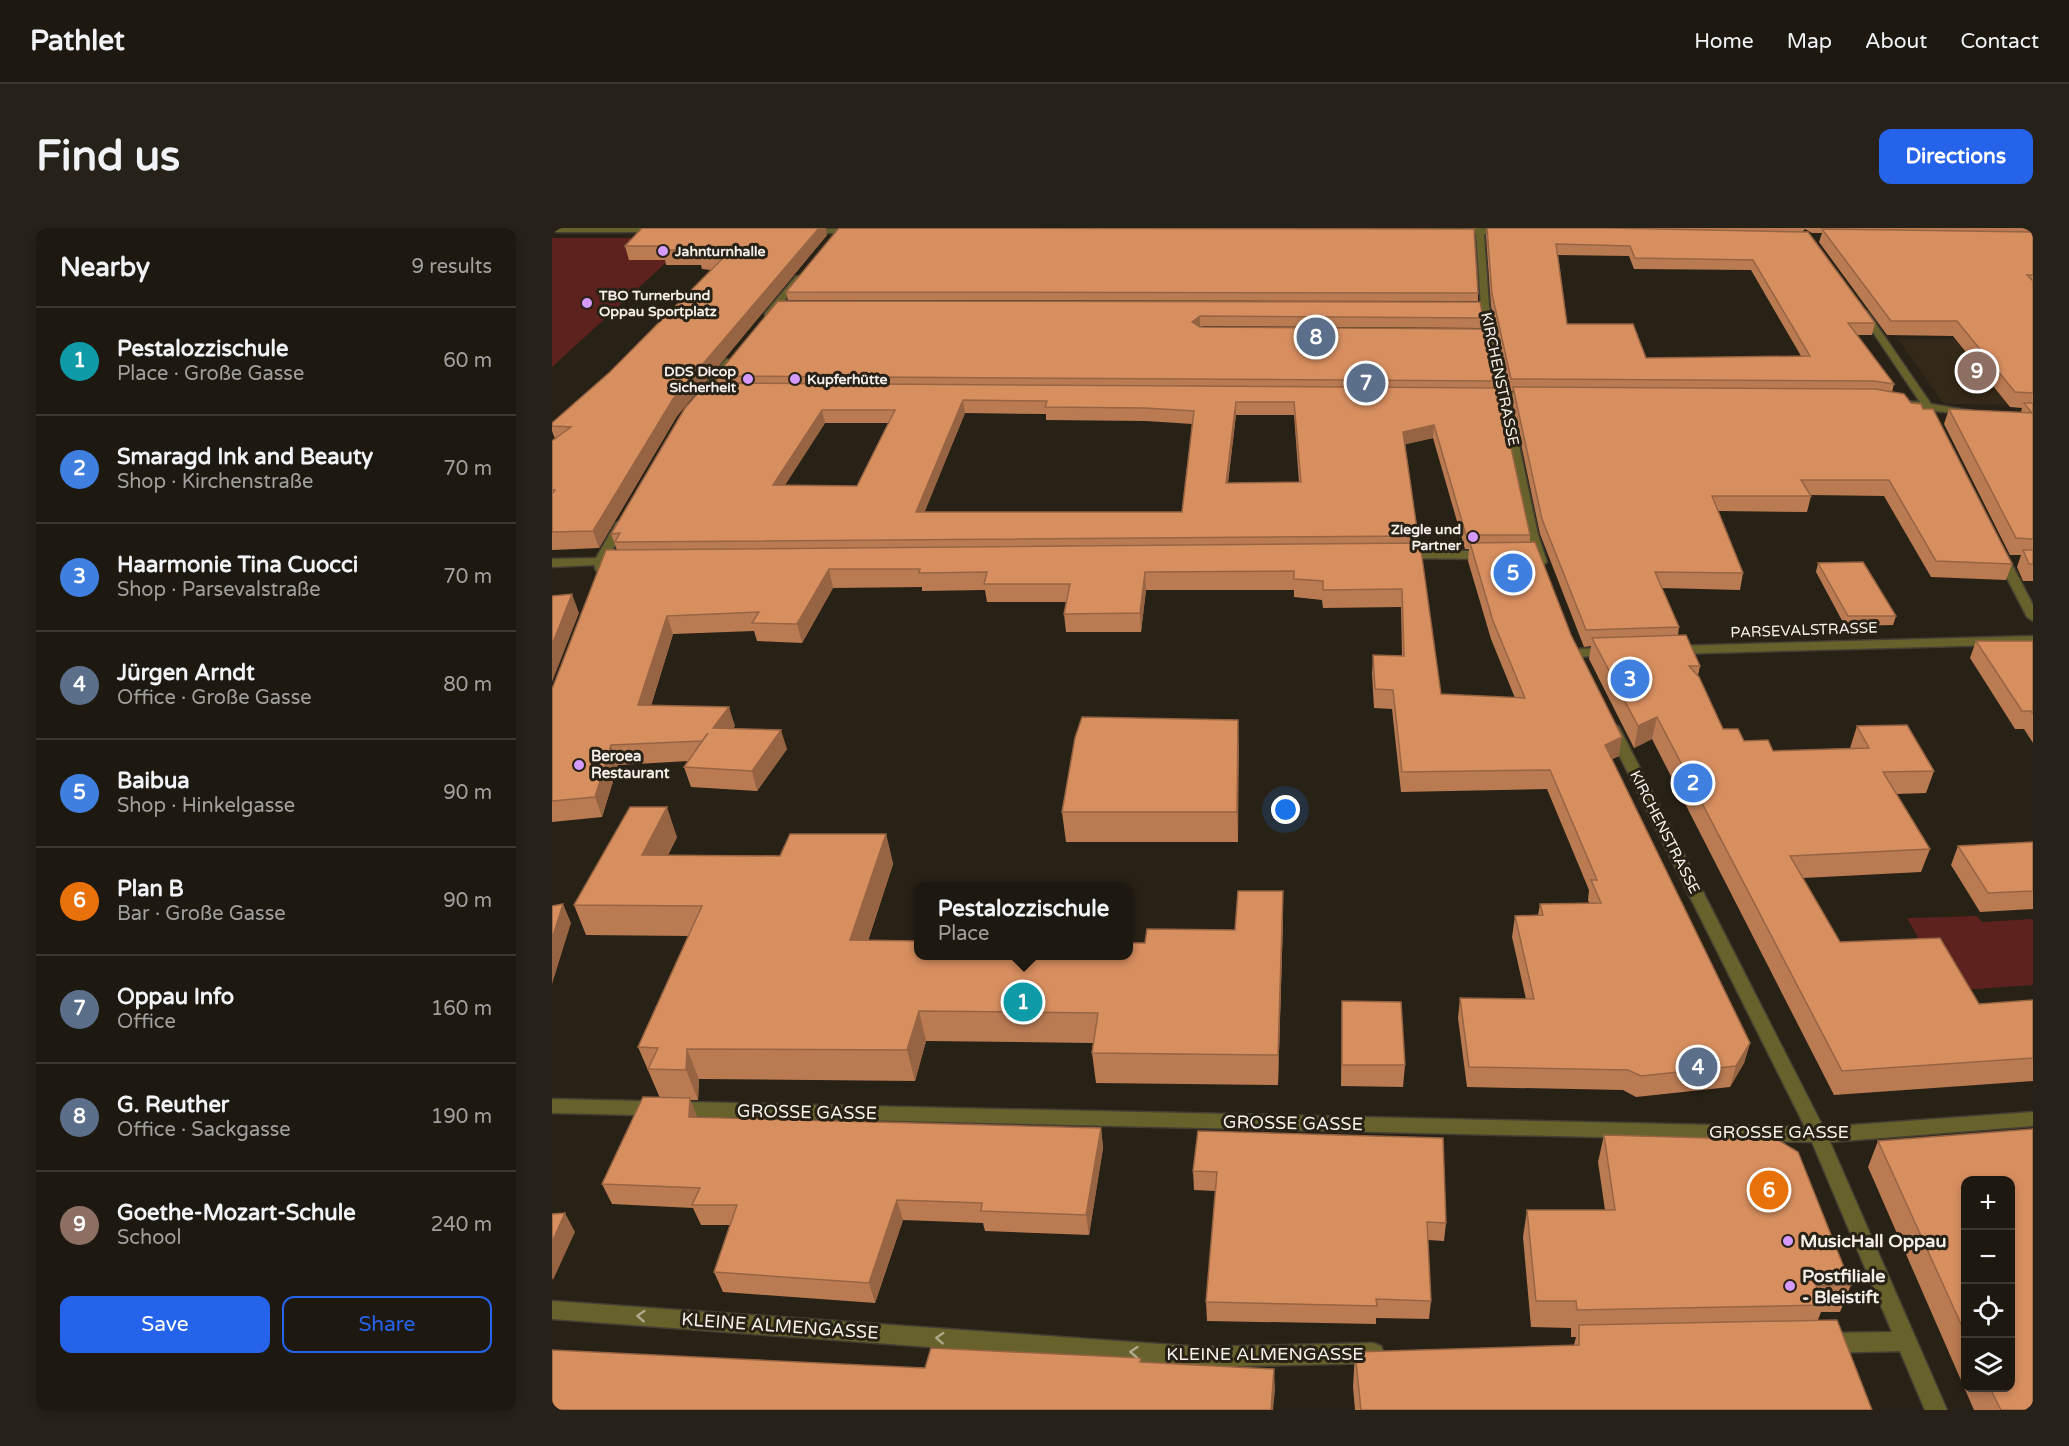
<!DOCTYPE html>
<meta charset="utf-8">
<style>
:root{--surface:#1e1910;--page:#262219;--text:#f1f3f6;--muted:#a1a09f;--line:#3c3830;--accent:#2563eb}
body{margin:0;font-family:"Varela Round",sans-serif;background:var(--page);color:var(--text)}
.controls{position:absolute;right:18px;bottom:18px;display:grid;overflow:hidden;border-radius:12px;box-shadow:0 3px 9px #0003}
.controls button{width:54px;height:54px;display:grid;place-items:center;padding:0;border:0;border-bottom:2px solid var(--line);background:var(--surface);color:var(--text);font:30px sans-serif}
.you{position:absolute;left:734px;top:582px;width:21px;height:21px;margin:-15px;border:4px solid #fff;border-radius:50%;background:#1a73e8;box-shadow:0 0 0 9px #1a73e833}
.badge{display:grid;place-items:center;width:39px;height:39px;border-radius:50%;background:var(--accent);color:#fff;font-size:20px;font-weight:700}
.pin{position:absolute;translate:-50% -50%;border:3px solid #fff;box-shadow:0 2px 6px #0006}
.popup{position:absolute;left:362px;top:654px;width:219px;height:78px;box-sizing:border-box;display:grid;place-content:center;border-radius:12px;background:var(--surface);filter:drop-shadow(0 2px 4px #0005);font-size:20px;white-space:nowrap;color:var(--muted)}
.popup b{font-size:22px;color:var(--text)}
.popup::after{content:'';position:absolute;left:50%;top:100%;margin-left:-12px;border:12px solid transparent;border-top-color:var(--surface)}
.list{margin:0;padding:0;list-style:none}
h2{display:flex;justify-content:space-between;align-items:center;height:78px;margin:0;padding:0 24px;font-size:26px}
h2 small{font-size:20px;font-weight:400;color:var(--muted)}
.list li{display:grid;grid-template-columns:39px 1fr auto;gap:18px;align-items:center;box-sizing:border-box;height:108px;padding:0 24px;border-top:2px solid var(--line)}
.list b{display:block;font-size:22px;white-space:nowrap}
.list p{margin:0;font-size:20px;white-space:nowrap;color:var(--muted)}
.list em{font-size:20px;font-style:normal;color:var(--muted)}
.actions{display:flex;gap:12px;padding:18px 24px}
.actions a{flex:1;padding:14px 0;border:2px solid var(--accent);border-radius:12px;text-align:center;font-size:21px;color:var(--accent)}
.actions .main{background:var(--accent);color:#fff}
.icon{flex:none;width:33px;height:33px;fill:none;stroke:currentColor;stroke-width:2;stroke-linecap:round;stroke-linejoin:round}
.map{position:relative;flex:none;width:1481px;height:1182px;overflow:hidden;border-radius:12px}
header{display:flex;align-items:center;gap:36px;box-sizing:border-box;height:84px;padding:0 30px;background:var(--surface);border-bottom:2px solid var(--line)}
header strong{font-size:28px}
nav{display:flex;gap:33px;margin-inline-start:auto;font-size:21px}
.intro{display:flex;align-items:center;justify-content:space-between;box-sizing:border-box;height:144px;padding:0 36px}
h1{margin:0;font-size:42px}
.button{padding:15px 27px;border-radius:12px;background:var(--accent);color:#fff;font-size:21px;font-weight:700}
main{display:flex;gap:36px;padding:0 36px}
aside{flex:1;background:var(--surface);border-radius:12px;box-shadow:0 3px 9px #0003}
.map>svg:first-child{display:block}
</style>
<header>
<strong>Pathlet</strong>
<nav><a>Home</a><a>Map</a><a>About</a><a>Contact</a></nav>
</header>
<div class="intro"><h1>Find us</h1><a class="button">Directions</a></div>
<main>
<aside>
<h2>Nearby<small>9 results</small></h2>
<ul class="list">
<li><span class="badge" style="background:#0f9aa8">1</span><div><b>Pestalozzischule</b><p>Place · Große Gasse</p></div><em>60 m</em></li>
<li><span class="badge" style="background:#3f7fe0">2</span><div><b>Smaragd Ink and Beauty</b><p>Shop · Kirchenstraße</p></div><em>70 m</em></li>
<li><span class="badge" style="background:#3f7fe0">3</span><div><b>Haarmonie Tina Cuocci</b><p>Shop · Parsevalstraße</p></div><em>70 m</em></li>
<li><span class="badge" style="background:#5c6f8a">4</span><div><b>Jürgen Arndt</b><p>Office · Große Gasse</p></div><em>80 m</em></li>
<li><span class="badge" style="background:#3f7fe0">5</span><div><b>Baibua</b><p>Shop · Hinkelgasse</p></div><em>90 m</em></li>
<li><span class="badge" style="background:#e8710a">6</span><div><b>Plan B</b><p>Bar · Große Gasse</p></div><em>90 m</em></li>
<li><span class="badge" style="background:#5c6f8a">7</span><div><b>Oppau Info</b><p>Office</p></div><em>160 m</em></li>
<li><span class="badge" style="background:#5c6f8a">8</span><div><b>G. Reuther</b><p>Office · Sackgasse</p></div><em>190 m</em></li>
<li><span class="badge" style="background:#8d6e63">9</span><div><b>Goethe-Mozart-Schule</b><p>School</p></div><em>240 m</em></li>
</ul>
<div class="actions"><a class="main">Save</a><a>Share</a></div>
</aside>
<div class="map">
<svg width="1481" height="1182" viewBox="0 0 1481 1182">
<rect width="100%" height="100%" fill="#282115"/>
<path fill="#342918" d="M 1346,111 L 1424,111 L 1481,177 L 1392,176 Z"/>
<path fill="#5d221d" d="M 0,10 L 141,10 L 0,139 Z
M 1425,688 L 1430,694 L 1481,691 L 1481,757 L 1396,763 L 1355,690 Z"/>
<g fill="none" stroke-linecap="round" stroke-linejoin="round">
<defs>
<path id="minor" d="M 0,0 L 109,0 L 112,2 L 108,4 L 0,4 Z
M 924,0 L 954,2 L 958,4 L 954,6 L 932,6 L 937,78 L 955,164 L 980,164 L 985,167 L 980,170 L 957,170 L 986,307 L 995,334 L 989,338 L 983,334 L 974,307 L 947,169 L 929,169 L 924,166 L 929,163 L 946,163 L 929,78 L 924,6 L 903,6 L 899,4 Z
M 255,1 L 306,1 L 310,3 L 306,5 L 252,5 L 252,1 Z
M 244,48 L 251,50 L 219,89 L 213,89 L 213,85 Z
M 1309,83 L 1315,83 L 1379,176 L 1421,183 L 1421,187 L 1383,183 L 1379,187 L 1372,181 L 1348,177 L 1348,173 L 1368,174 L 1308,85 Z
M 174,131 L 182,133 L 151,172 L 143,172 L 143,168 Z
M 70,292 L 76,295 L 56,330 L 73,330 L 73,336 L 54,337 L 52,343 L 44,343 L 42,337 L 0,339 L 0,331 L 44,330 L 64,295 Z
M 849,323 L 936,323 L 942,327 L 936,331 L 845,330 L 845,324 Z
M 1449,323 L 1455,327 L 1481,377 L 1481,393 L 1475,389 L 1443,327 Z
M 1481,408 L 1481,416 L 1121,426 L 1115,422 L 1121,418 Z
M 1058,420 L 1064,424 L 1063,427 L 1024,429 L 1018,425 L 1024,421 Z
M 1060,495 L 1067,499 L 1271,899 L 1481,884 L 1481,898 L 1278,914 L 1395,1182 L 1373,1182 L 1348,1123 L 1274,1125 L 1266,1122 L 1263,1115 L 1266,1108 L 1274,1105 L 1340,1104 L 1260,914 L 0,885 L 0,871 L 1253,899 L 1053,499 Z
M 0,1073 L 650,1119 L 821,1115 L 829,1118 L 832,1125 L 829,1132 L 821,1135 L 650,1139 L 0,1091 Z"/>
</defs>
<use href="#minor" stroke="#453e33" stroke-width="3"/>
<use href="#minor" fill="#67622b" fill-rule="evenodd"/>
</g>
<path fill="#ba7b53" fill-rule="evenodd" d="M 935,0 L 1481,0 L 1481,353 L 1471,353 L 1465,339 L 1469,327 L 1458,327 L 1392,196 L 1397,181 L 1469,184 L 1470,180 L 1458,179 L 1401,108 L 1335,107 L 1267,14 L 1270,5 L 1260,5 L 1253,1 L 1250,4 L 1323,95 L 1320,107 L 1305,107 L 1342,156 L 1340,164 L 1460,336 L 1454,352 L 1379,349 L 1332,268 L 1258,267 L 1259,268 L 1255,284 L 1166,283 L 1191,345 L 1188,362 L 1110,360 L 1127,399 L 1126,407 L 1148,438 L 1146,448 L 1171,501 L 1192,513 L 1221,523 L 1298,520 L 1305,498 L 1382,543 L 1374,565 L 1345,566 L 1378,621 L 1369,644 L 1251,650 L 1288,714 L 1427,776 L 1481,772 L 1481,853 L 1282,867 L 1100,511 L 1082,520 L 1037,431 L 1039,418 L 1032,419 L 988,306 L 960,173 L 961,163 L 958,163 L 939,78 L 934,8 ZM 1006,27 L 1077,28 L 1082,41 L 1199,42 L 1249,128 L 1094,130 L 1015,96 Z
M 275,7 L 125,188 L 47,320 L 0,322 L 0,213 L 3,211 L 0,203 L 0,195 L 58,144 L 159,42 L 150,41 L 149,37 L 114,37 L 113,32 L 77,32 L 73,18 Z
M 234,64 L 926,65 L 926,73 L 236,72 Z
M 226,73 L 931,90 L 930,100 L 647,98 L 944,153 L 944,160 L 978,307 L 978,314 L 1067,528 L 1060,531 L 1198,815 L 1192,835 L 1178,859 L 1084,869 L 1071,862 L 915,859 L 906,790 L 908,770 L 974,771 L 960,709 L 963,688 L 986,687 L 988,676 L 1037,675 L 1036,672 L 1037,662 L 995,561 L 849,564 L 840,481 L 822,480 L 820,446 L 821,427 L 850,428 L 849,379 L 771,380 L 770,372 L 742,369 L 742,362 L 594,362 L 589,404 L 514,404 L 512,386 L 514,374 L 435,374 L 433,362 L 370,363 L 370,359 L 281,360 L 250,415 L 205,413 L 202,403 L 121,406 L 99,478 L 183,498 L 181,500 L 235,521 L 205,563 L 139,559 L 132,539 L 137,533 L 66,537 L 50,589 L 0,594 L 0,461 L 65,322 L 59,306 L 166,155 L 164,148 ZM 413,185 L 494,186 L 494,192 L 594,193 L 640,196 L 630,284 L 372,284 ZM 684,187 L 742,187 L 747,254 L 676,255 ZM 273,195 L 337,195 L 305,258 L 233,257 ZM 881,210 L 913,321 L 917,321 L 916,333 L 939,411 L 963,470 L 889,466 L 865,315 L 866,308 L 853,216 Z
M 1266,335 L 1344,388 L 1341,397 L 1293,398 L 1264,344 Z
M 1424,413 L 1481,413 L 1481,515 L 1472,501 L 1463,501 L 1418,430 Z
M 686,492 L 686,614 L 514,614 L 510,584 Z
M 334,606 L 341,636 L 316,713 L 593,715 L 683,702 L 731,693 L 726,857 L 544,855 L 540,825 L 541,815 L 374,813 L 363,853 L 147,851 L 146,872 L 138,872 L 145,890 L 549,900 L 551,920 L 537,1007 L 433,1003 L 431,995 L 351,992 L 323,1075 L 171,1064 L 162,1044 L 178,997 L 149,997 L 141,980 L 60,976 L 50,956 L 108,870 L 86,819 L 136,708 L 34,707 L 22,677 L 125,609 L 116,627 L 228,628 Z
M 1481,614 L 1481,681 L 1428,684 L 1399,637 L 1406,618 Z
M 790,773 L 853,837 L 851,859 L 789,858 Z
M 1481,901 L 1481,1182 L 1422,1182 L 1316,939 L 1326,913 ZM 1413,952 L 1458,952 L 1458,1160 L 1413,1160 Z
M 646,903 L 894,995 L 892,1013 L 876,1012 L 879,1073 L 877,1091 L 824,1090 L 824,1096 L 655,1093 L 654,1074 L 664,963 L 642,962 L 641,943 Z
M 1052,907 L 1299,1057 L 1288,1084 L 1269,1084 L 1266,1092 L 1320,1182 L 803,1182 L 801,1159 L 803,1124 L 1022,1117 L 1024,1109 L 1019,1109 L 1019,1100 L 979,1099 L 971,1009 L 975,982 L 1053,982 L 1046,934 Z"/>
<path fill="#976443" d="M 267,0 L 274,0 L 275,7 L 125,188 L 47,320 L 41,303 L 121,171 Z
M 648,88 L 648,98 L 641,104 L 640,94 Z
M 411,172 L 413,185 L 367,298 L 364,284 Z
M 684,174 L 684,187 L 674,268 L 674,255 Z
M 270,182 L 273,195 L 224,271 L 221,257 Z
M 882,197 L 881,210 L 851,217 L 851,204 Z
M 277,341 L 281,360 L 250,415 L 245,396 Z
M 593,344 L 594,362 L 589,404 L 588,385 Z
M 20,366 L 27,385 L 0,454 L 0,417 Z
M 115,388 L 121,406 L 93,497 L 86,477 Z
M 177,479 L 183,498 L 167,519 L 161,500 Z
M 1105,489 L 1100,511 L 1082,520 L 1086,498 Z
M 686,492 L 687,521 L 686,614 L 685,584 Z
M 229,502 L 235,521 L 205,563 L 200,543 Z
M 1070,509 L 1067,528 L 1050,536 L 1053,517 Z
M 59,517 L 66,537 L 50,589 L 43,569 Z
M 115,579 L 125,609 L 101,657 L 90,627 Z
M 334,606 L 341,636 L 306,743 L 298,712 Z
M 731,663 L 731,693 L 726,857 L 726,827 Z
M 11,676 L 19,695 L 0,756 L 0,711 Z
M 367,783 L 374,813 L 363,853 L 355,822 Z
M 1198,815 L 1192,835 L 1178,859 L 1184,838 Z
M 135,821 L 147,851 L 146,872 L 134,842 Z
M 138,870 L 146,891 L 137,889 Z
M 549,900 L 551,920 L 537,1007 L 534,987 Z
M 345,972 L 351,992 L 323,1075 L 317,1055 Z
M 13,985 L 23,1004 L 1,1052 L 0,1050 L 0,1014 Z
M 722,1141 L 723,1162 L 721,1182 L 719,1182 Z"/>
<path fill="#d88f60" stroke="#976443" stroke-width="1.5" fill-rule="evenodd" d="M 90,0 L 267,0 L 121,171 L 41,303 L 0,304 L 0,266 L 3,262 L 0,262 L 0,213 L 19,199 L 0,198 L 0,195 L 58,144 L 174,27 L 147,27 L 151,22 L 111,22 L 115,18 L 73,18 Z
M 287,0 L 922,1 L 926,65 L 234,64 Z
M 935,0 L 1057,0 L 1256,4 L 1323,95 L 1296,95 L 1342,156 L 1322,153 L 959,151 L 940,66 ZM 1004,16 L 1078,18 L 1083,30 L 1201,32 L 1258,128 L 1094,130 L 1081,96 L 1015,96 Z
M 1270,1 L 1481,4 L 1481,47 L 1475,47 L 1481,53 L 1481,165 L 1463,164 L 1405,93 L 1339,93 Z
M 226,73 L 928,74 L 931,90 L 648,88 L 640,94 L 648,99 L 934,101 L 944,153 L 164,148 Z
M 155,155 L 946,160 L 978,307 L 914,307 L 882,197 L 851,204 L 866,308 L 63,314 L 68,305 L 59,306 L 133,180 ZM 411,172 L 495,173 L 493,179 L 593,180 L 642,183 L 630,284 L 364,284 ZM 684,174 L 742,174 L 749,254 L 674,255 ZM 270,182 L 343,182 L 305,258 L 221,257 Z
M 961,159 L 1323,161 L 1352,166 L 1359,175 L 1369,176 L 1371,181 L 1381,181 L 1460,336 L 1384,333 L 1337,252 L 1249,252 L 1259,268 L 1160,268 L 1191,345 L 1103,344 L 1127,399 L 1034,402 L 990,291 Z
M 1472,175 L 1481,175 L 1481,311 L 1464,310 L 1397,181 L 1480,185 Z
M 983,314 L 1019,407 L 1070,509 L 1053,517 L 1198,815 L 1184,838 L 1089,848 L 1076,842 L 917,839 L 908,770 L 982,771 L 963,688 L 991,687 L 988,676 L 1049,675 L 1039,652 L 1045,652 L 998,542 L 850,544 L 841,462 L 823,461 L 821,427 L 852,428 L 850,361 L 771,362 L 771,353 L 742,351 L 742,343 L 593,344 L 588,385 L 512,386 L 518,356 L 432,356 L 435,344 L 367,345 L 368,341 L 277,341 L 245,396 L 200,395 L 207,384 L 115,388 L 86,477 L 177,479 L 161,500 L 229,502 L 200,543 L 132,539 L 156,505 L 150,513 L 59,517 L 43,569 L 0,573 L 0,461 L 54,322 L 868,315 L 889,466 L 973,470 L 941,393 L 918,315 Z
M 1471,322 L 1481,322 L 1481,336 L 1477,336 Z
M 1311,334 L 1344,388 L 1296,388 L 1266,335 Z
M 20,366 L 0,417 L 0,368 Z
M 1134,407 L 1148,438 L 1137,438 L 1147,449 L 1171,501 L 1186,501 L 1192,513 L 1216,512 L 1221,523 L 1317,520 L 1305,498 L 1355,497 L 1382,543 L 1331,544 L 1378,621 L 1238,628 L 1288,714 L 1388,710 L 1427,776 L 1481,772 L 1481,830 L 1290,843 L 1105,489 L 1086,498 L 1040,410 Z
M 1424,413 L 1481,413 L 1481,486 L 1479,483 L 1470,483 Z
M 530,489 L 686,492 L 685,584 L 510,584 L 523,510 Z
M 78,579 L 115,579 L 90,627 L 228,628 L 238,606 L 334,606 L 298,712 L 366,713 L 366,728 L 576,728 L 576,715 L 593,715 L 595,701 L 683,702 L 686,663 L 731,663 L 726,827 L 540,825 L 546,785 L 367,783 L 355,822 L 135,821 L 134,842 L 96,841 L 106,820 L 86,819 L 150,678 L 22,677 Z
M 1481,614 L 1481,663 L 1436,665 L 1406,618 Z
M 11,676 L 0,711 L 0,678 Z
M 790,773 L 849,774 L 853,837 L 790,837 Z
M 91,869 L 138,870 L 137,889 L 549,900 L 534,987 L 429,983 L 430,975 L 345,972 L 317,1055 L 162,1044 L 185,977 L 140,977 L 148,960 L 50,956 Z
M 1481,901 L 1481,1182 L 1449,1182 L 1438,1160 L 1458,1160 L 1458,952 L 1413,952 L 1413,1105 L 1326,913 Z
M 646,903 L 891,910 L 894,995 L 875,994 L 879,1073 L 824,1071 L 825,1078 L 654,1074 L 665,944 L 641,943 Z
M 1052,907 L 1226,912 L 1246,924 L 1299,1057 L 1264,1058 L 1272,1077 L 1025,1082 L 1024,1073 L 984,1073 L 975,982 L 1063,982 Z
M 13,985 L 0,1014 L 0,986 Z
M 1285,1092 L 1320,1182 L 809,1182 L 803,1124 L 1027,1117 L 1027,1097 Z
M 379,1120 L 589,1130 L 588,1134 L 722,1141 L 719,1182 L 0,1182 L 0,1122 L 373,1140 Z"/>
<defs><path id="oneway-chevron" d="M-2-3.5L2.5 0L-2 3.5" fill="none" stroke-width="1.6" stroke-linecap="round" stroke-linejoin="round" transform="scale(1.5)"/></defs>
<g stroke="#aea98a">
<use href="#oneway-chevron" transform="translate(89 1088) rotate(-176)"/>
<use href="#oneway-chevron" transform="translate(388 1110) rotate(-176)"/>
<use href="#oneway-chevron" transform="translate(582 1124) rotate(-176)"/>
</g>
<g fill="#d69bfa" stroke="#282115" stroke-width="2">
<circle cx="111" cy="23" r="6"/>
<circle cx="35" cy="75" r="6"/>
<circle cx="196" cy="151" r="6"/>
<circle cx="243" cy="151" r="6"/>
<circle cx="921" cy="309" r="6"/>
<circle cx="27" cy="537" r="6"/>
<circle cx="1236" cy="1013" r="6"/>
<circle cx="1238" cy="1058" r="6"/>
</g>
<g text-anchor="middle" dominant-baseline="central" stroke-width="6" stroke-linejoin="round" paint-order="stroke">
<g font-size="14" font-weight="bold" fill="#f5f0e8" stroke="#282115" text-anchor="start">
<text x="123" y="23">Jahnturnhalle</text>
<text x="47" y="67">TBO Turnerbund<tspan x="47" dy="16">Oppau Sportplatz</tspan></text>
<text x="184" y="143" text-anchor="end">DDS Dicop<tspan x="184" dy="16">Sicherheit</tspan></text>
<text x="255" y="151">Kupferhütte</text>
<text x="909" y="301" text-anchor="end">Ziegle und<tspan x="909" dy="16">Partner</tspan></text>
</g>
<g font-size="15" fill="#f5f0e8" stroke="#282115">
<text transform="translate(948 151) rotate(78)">KIRCHENSTRASSE</text>
<text transform="translate(1252 402) rotate(-2)">PARSEVALSTRASSE</text>
<text transform="translate(1113 604) rotate(63)">KIRCHENSTRASSE</text>
</g>
<g font-size="15" font-weight="bold" fill="#f5f0e8" stroke="#282115" text-anchor="start">
<text x="39" y="528">Beroea<tspan x="39" dy="17">Restaurant</tspan></text>
</g>
<g font-size="18" fill="#f5f0e8" stroke="#282115">
<text transform="translate(255 884) rotate(1)">GROSSE GASSE</text>
<text transform="translate(741 895) rotate(1)">GROSSE GASSE</text>
<text x="1227" y="904">GROSSE GASSE</text>
<text transform="translate(228 1098) rotate(4)">KLEINE ALMENGASSE</text>
<text x="713" y="1126">KLEINE ALMENGASSE</text>
</g>
<g font-size="18" font-weight="bold" fill="#f5f0e8" stroke="#282115" text-anchor="start">
<text x="1248" y="1013">MusicHall Oppau</text>
<text x="1250" y="1048">Postfiliale<tspan x="1250" dy="21">- Bleistift</tspan></text>
</g>
</g>
</svg>
<div class="controls">
<button>+</button>
<button>−</button>
<button><svg class="icon" aria-label="locate" viewBox="0 0 24 24"><circle cx="12" cy="12" r="6"/><path d="M12 2v4M12 18v4M2 12h4M18 12h4"/></svg></button>
<button><svg class="icon" aria-label="layers" viewBox="0 0 24 24"><path d="M12 4l9 5-9 5-9-5zM3 14l9 5 9-5"/></svg></button>
</div>
<div class="you"></div>
<div class="pin badge" style="left:471px;top:774px;background:#0f9aa8">1</div>
<div class="popup"><b>Pestalozzischule</b>Place</div>
<div class="pin badge" style="left:1141px;top:555px;background:#3f7fe0">2</div>
<div class="pin badge" style="left:1078px;top:451px;background:#3f7fe0">3</div>
<div class="pin badge" style="left:1146px;top:839px;background:#5c6f8a">4</div>
<div class="pin badge" style="left:961px;top:345px;background:#3f7fe0">5</div>
<div class="pin badge" style="left:1217px;top:962px;background:#e8710a">6</div>
<div class="pin badge" style="left:814px;top:155px;background:#5c6f8a">7</div>
<div class="pin badge" style="left:764px;top:109px;background:#5c6f8a">8</div>
<div class="pin badge" style="left:1425px;top:143px;background:#8d6e63">9</div>
</div>
</main>
